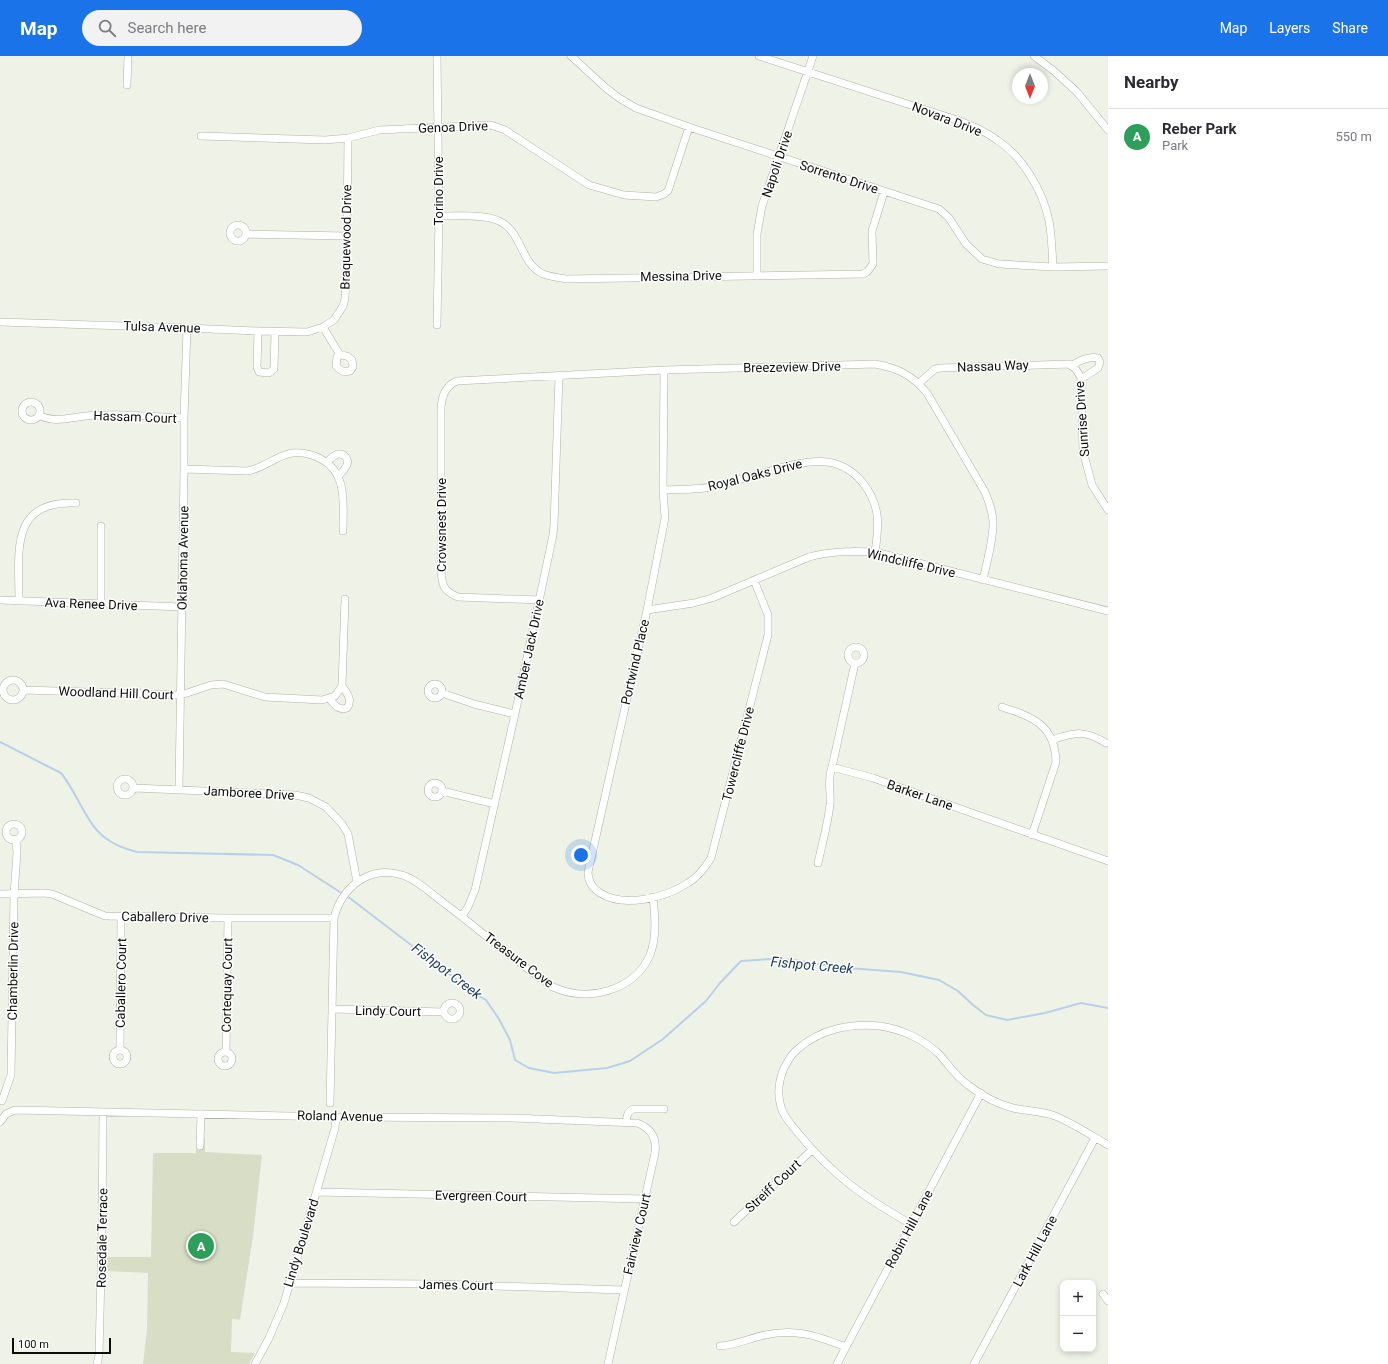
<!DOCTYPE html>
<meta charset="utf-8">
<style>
:root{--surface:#fff;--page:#f2f2f3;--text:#2b2b33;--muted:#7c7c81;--line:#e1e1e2;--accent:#1a73e8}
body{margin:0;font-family:Roboto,sans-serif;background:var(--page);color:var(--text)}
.controls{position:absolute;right:12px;bottom:12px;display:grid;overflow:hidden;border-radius:8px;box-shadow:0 2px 6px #0003}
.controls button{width:36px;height:36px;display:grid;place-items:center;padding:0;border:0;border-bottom:1px solid var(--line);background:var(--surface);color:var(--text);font:20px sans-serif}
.compass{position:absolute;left:1012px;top:12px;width:36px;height:36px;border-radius:50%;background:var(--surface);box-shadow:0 2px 6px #0003;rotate:180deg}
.scale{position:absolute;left:12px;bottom:10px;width:99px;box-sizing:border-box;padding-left:4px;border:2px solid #0d0e0a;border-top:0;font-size:11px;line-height:14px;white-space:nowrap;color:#0d0e0a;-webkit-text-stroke:3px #fff;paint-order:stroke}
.you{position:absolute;left:581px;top:799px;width:14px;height:14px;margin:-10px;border:3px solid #fff;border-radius:50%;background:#1a73e8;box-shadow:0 0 0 6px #1a73e833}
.badge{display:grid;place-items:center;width:26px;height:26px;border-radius:50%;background:var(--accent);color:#fff;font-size:13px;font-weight:700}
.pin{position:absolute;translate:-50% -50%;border:2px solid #fff;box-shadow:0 1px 4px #0006}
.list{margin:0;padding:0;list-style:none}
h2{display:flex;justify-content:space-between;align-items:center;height:52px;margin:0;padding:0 16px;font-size:17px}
h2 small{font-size:13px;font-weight:400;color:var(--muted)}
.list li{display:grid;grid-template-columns:26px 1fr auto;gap:12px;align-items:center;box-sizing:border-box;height:56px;padding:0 16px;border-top:1px solid var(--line)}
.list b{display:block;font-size:15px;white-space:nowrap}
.list p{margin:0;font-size:13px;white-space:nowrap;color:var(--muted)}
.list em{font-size:13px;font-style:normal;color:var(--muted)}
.icon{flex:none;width:22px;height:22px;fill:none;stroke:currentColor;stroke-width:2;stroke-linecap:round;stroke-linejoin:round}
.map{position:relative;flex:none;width:1108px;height:1308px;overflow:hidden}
header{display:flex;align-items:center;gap:24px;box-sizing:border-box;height:56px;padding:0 20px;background:var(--accent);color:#fff}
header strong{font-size:19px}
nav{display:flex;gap:22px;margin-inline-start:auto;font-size:14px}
.search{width:280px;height:36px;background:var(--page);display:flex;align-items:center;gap:10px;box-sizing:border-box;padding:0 14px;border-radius:22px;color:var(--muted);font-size:15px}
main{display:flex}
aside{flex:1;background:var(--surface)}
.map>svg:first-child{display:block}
</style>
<header>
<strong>Map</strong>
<div class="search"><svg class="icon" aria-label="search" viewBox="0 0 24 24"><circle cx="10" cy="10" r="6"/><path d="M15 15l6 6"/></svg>Search here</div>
<nav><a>Map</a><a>Layers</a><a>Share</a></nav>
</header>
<main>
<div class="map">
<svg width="1108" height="1308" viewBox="0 0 1108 1308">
<rect width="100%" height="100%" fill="#eff3e7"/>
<path fill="#d7dec5" d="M 196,1081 L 205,1082 L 205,1096 L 262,1099 L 253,1180 L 240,1264 L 232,1263 L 231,1296 L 255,1297 L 249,1308 L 143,1308 L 147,1274 L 148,1217 L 106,1215 L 106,1201 L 151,1201 L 153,1097 L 196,1097 Z"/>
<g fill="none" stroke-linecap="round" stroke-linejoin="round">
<path stroke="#bad0e8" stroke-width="2" d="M 0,686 L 61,717 C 76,735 86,767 104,781 C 114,789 125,793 137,796 L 273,799 L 298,809 L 343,838
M 347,840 L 474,937 L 486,944 L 499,963 L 510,984 L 515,1004 L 529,1012 L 554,1017 L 607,1012 L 630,1005 L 663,983 L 706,945 L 720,927 L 741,905 L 771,903 L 795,904 L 835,911 L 901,916 L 939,924 L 958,935 L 973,949 L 986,959 L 1007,964 L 1045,957 L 1081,947 L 1108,952"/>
<defs>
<path id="minor" d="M 571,0 L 606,32 L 619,42 L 636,52 L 689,71 L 939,153 L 949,162 L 966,188 L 982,203 L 999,208 L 1053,211 L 1108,210
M 759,0 L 957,64 C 971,69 985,75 997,84 C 1023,101 1043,135 1049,165 C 1052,180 1052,196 1053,211
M 1034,0 L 1054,15 L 1077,36 L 1108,74
M 127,29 L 128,0
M 201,80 L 325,84 L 348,82 L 379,74 L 491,69 L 505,74 L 589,129 L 624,139 L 656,141 L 664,138 L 668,135 L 689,71
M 439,160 C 455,160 486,158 499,165 C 522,175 520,207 543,218 C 551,221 560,222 567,223 L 863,218 L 867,216 L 873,208 L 872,175 L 884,136
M230 177a8 8 0 1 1 16 0a8 8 0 1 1-16 0Z
M 247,178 L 347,180
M 757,219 L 757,178 L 762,150 L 813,0
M 0,266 L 187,272 L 258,275 L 307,276 L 323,271 L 334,264 L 343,250 L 345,243 L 347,180 L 348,82
M 437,269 L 439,160 L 437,0
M 323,271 L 340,299
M 258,275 L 257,311 L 259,316 L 269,317 L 274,313 L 275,276
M 340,299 L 347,300 L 352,304 L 353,311 L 350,315 L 344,316 L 338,312 L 336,310 L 337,301 Z
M 1071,310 C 1079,305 1088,300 1098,302 L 1100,306 L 1098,312 L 1081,323
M 664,314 L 663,434 L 665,462 L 647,554 L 588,816 C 588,825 592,832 600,837 C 624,852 665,842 688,827 C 698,821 705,812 711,802 L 768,579 L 768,559 L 754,524
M 919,327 L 935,313 L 940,312 L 1069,308 C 1076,313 1078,315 1081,323 L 1083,395 L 1092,429 L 1108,454
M22 355a9 9 0 1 1 18 0a9 9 0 1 1-18 0Z
M 39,359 C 51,366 65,363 78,361 C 113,356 149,361 184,362
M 327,406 C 330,403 334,399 338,398 C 345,397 349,404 347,409 C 345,413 341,417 338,421
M 184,413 L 247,415 C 263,413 275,400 292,397 C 302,396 312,398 321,403 C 348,417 343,449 343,475
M 663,434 C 679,433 696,434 711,431 C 732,426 753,420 773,414 C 806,405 838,396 863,427 C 881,450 879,470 875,496
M 0,544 L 182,551
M 539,544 L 458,541 C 443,535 442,529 441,514 L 441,352 C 442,340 445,330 457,325 L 664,314 L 875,308 C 898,312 912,319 927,337 L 985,436 C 989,446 993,456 993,467 C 993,486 987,505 983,524
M 19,545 C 19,497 9,444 76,447
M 101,548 L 101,470
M 647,554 L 694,547 L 712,542 L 809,501 C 831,495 852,495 875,496 L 1108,555
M848 599a8 8 0 1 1 16 0a8 8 0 1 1-16 0Z
M 855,607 L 832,711 L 873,722 L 1108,805
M3 634a10 10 0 1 1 20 0a10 10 0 1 1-20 0Z
M428 635a7 7 0 1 1 14 0a7 7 0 1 1-14 0Z
M 24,634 L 181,639 L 211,629 L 223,628 L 265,641 L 322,644 L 335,640 L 342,630 L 345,543
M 442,637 L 474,648 L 515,658
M 329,642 C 334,648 338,655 347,652 C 353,644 347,637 342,630
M 1002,651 C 1033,661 1055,669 1056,706 L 1032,779
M 1052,684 C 1075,676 1085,674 1106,687
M117 731a8 8 0 1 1 16 0a8 8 0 1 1-16 0Z
M428 734a7 7 0 1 1 14 0a7 7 0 1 1-14 0Z
M 134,732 L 295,739 L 309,742 L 326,751 L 342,768 L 348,778 L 357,826
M 179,733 L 184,413 L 184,362 L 187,272
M 442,735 L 495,748
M6 776a8 8 0 1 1 16 0a8 8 0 1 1-16 0Z
M 818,807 C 822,788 828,768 830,748 C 831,735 827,725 832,711
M 0,838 L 44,837 L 52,838 L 105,860 L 228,862 L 334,862
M 462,860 L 468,851 L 475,834 L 515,658 L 553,479 L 554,469 L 559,320
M444 955a8 8 0 1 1 16 0a8 8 0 1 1-16 0Z
M 332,953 L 444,956
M 120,994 L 121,861
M113 1001a7 7 0 1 1 14 0a7 7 0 1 1-14 0Z
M 226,996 L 228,862
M218 1003a7 7 0 1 1 14 0a7 7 0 1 1-14 0Z
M 2,1045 L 11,1019 L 14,838 L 17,797 L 16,783
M 330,1047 L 334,862 C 342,831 369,809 402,819 C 416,823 429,836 440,844 C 478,872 514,905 553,931 C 588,947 634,935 650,899 C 657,881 655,860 653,841
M 0,1066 L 6,1058 L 15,1054 L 336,1061 L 512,1062 L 637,1067 C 651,1072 657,1082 655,1097 L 608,1308
M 626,1067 C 627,1060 627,1056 633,1053 L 664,1053
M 200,1090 L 201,1058
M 317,1136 L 645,1143
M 734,1166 L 812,1094
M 911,1168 C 865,1142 832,1119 799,1078 C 792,1069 784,1062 781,1051 C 777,1038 779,1024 784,1012 C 788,1005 791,998 798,993 C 820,973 851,967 880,970 C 901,973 923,983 939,998 C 948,1008 956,1021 968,1029 C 981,1039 997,1048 1013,1052 C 1027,1055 1041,1055 1055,1060 C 1071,1066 1092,1080 1108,1089
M 289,1227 L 435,1228 L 624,1234
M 1103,1238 L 1108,1245
M 720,1290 C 736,1289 750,1282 765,1279 C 797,1272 817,1280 846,1291
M 97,1308 L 99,1299 L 102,1175 L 103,1057
M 255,1308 L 269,1282 L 284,1247 L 335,1072 L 336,1061
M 837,1308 L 981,1037
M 974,1308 L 1095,1082"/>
</defs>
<use href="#minor" stroke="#afb2a7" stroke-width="8"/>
<use href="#minor" stroke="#fff" stroke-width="7"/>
</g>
<g text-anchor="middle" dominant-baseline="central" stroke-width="3" stroke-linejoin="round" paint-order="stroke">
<g font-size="13" fill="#0d0e0a" stroke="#fff">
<text transform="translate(947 63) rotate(21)">Novara Drive</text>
<text transform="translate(453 71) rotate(-2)">Genoa Drive</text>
<text transform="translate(777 108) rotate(-71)">Napoli Drive</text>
<text transform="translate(839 121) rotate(18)">Sorrento Drive</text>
<text transform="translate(438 135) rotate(-90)">Torino Drive</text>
<text transform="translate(346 181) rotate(-89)">Braquewood Drive</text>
<text transform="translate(681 220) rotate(-1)">Messina Drive</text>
<text transform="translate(162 271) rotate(2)">Tulsa Avenue</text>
<text transform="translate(993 310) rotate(-2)">Nassau Way</text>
<text transform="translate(792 311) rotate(-1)">Breezeview Drive</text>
<text transform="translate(135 361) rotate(2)">Hassam Court</text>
<text transform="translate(1082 363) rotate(-94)">Sunrise Drive</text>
<text transform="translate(755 419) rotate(-14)">Royal Oaks Drive</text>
<text transform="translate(441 469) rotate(-90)">Crowsnest Drive</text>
<text transform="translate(183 502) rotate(-89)">Oklahoma Avenue</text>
<text transform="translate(911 507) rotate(13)">Windcliffe Drive</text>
<text transform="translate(91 548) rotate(2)">Ava Renee Drive</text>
<text transform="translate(529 593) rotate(-78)">Amber Jack Drive</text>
<text transform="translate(635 606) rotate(-77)">Portwind Place</text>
<text transform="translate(116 637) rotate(2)">Woodland Hill Court</text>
<text transform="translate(738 698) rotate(-76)">Towercliffe Drive</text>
<text transform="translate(249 737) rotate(3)">Jamboree Drive</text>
<text transform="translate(920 739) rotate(19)">Barker Lane</text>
<text transform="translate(165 861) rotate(1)">Caballero Drive</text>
<text transform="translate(519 904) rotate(37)">Treasure Cove</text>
<text transform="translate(13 915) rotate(-89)">Chamberlin Drive</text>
<text transform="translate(121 927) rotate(-89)">Caballero Court</text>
<text transform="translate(227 929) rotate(-89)">Cortequay Court</text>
<text transform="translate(388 955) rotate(1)">Lindy Court</text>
<text transform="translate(340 1060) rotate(1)">Roland Avenue</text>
<text transform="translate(773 1130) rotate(-43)">Streiff Court</text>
<text transform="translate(481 1140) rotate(1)">Evergreen Court</text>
<text transform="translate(909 1173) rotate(-62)">Robin Hill Lane</text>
<text transform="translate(637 1178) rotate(-77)">Fairview Court</text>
<text transform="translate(102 1182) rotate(-89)">Rosedale Terrace</text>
<text transform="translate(301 1187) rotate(-73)">Lindy Boulevard</text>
<text transform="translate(1035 1195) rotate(-62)">Lark Hill Lane</text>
<text transform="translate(456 1229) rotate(1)">James Court</text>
</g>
<g font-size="14" font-style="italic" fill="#19395c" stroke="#fff">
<text transform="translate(812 909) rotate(5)">Fishpot Creek</text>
<text transform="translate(447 915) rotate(37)">Fishpot Creek</text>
</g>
</g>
</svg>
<div class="controls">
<button>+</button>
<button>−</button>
</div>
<svg class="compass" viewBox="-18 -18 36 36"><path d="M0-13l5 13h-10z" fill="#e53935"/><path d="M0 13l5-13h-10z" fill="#7c7c81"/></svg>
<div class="scale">100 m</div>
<div class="you"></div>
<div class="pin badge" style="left:201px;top:1190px;background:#2e9e5b">A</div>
</div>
<aside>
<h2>Nearby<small></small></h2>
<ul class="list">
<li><span class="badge" style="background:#2e9e5b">A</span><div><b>Reber Park</b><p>Park</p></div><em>550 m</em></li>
</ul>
</aside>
</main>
